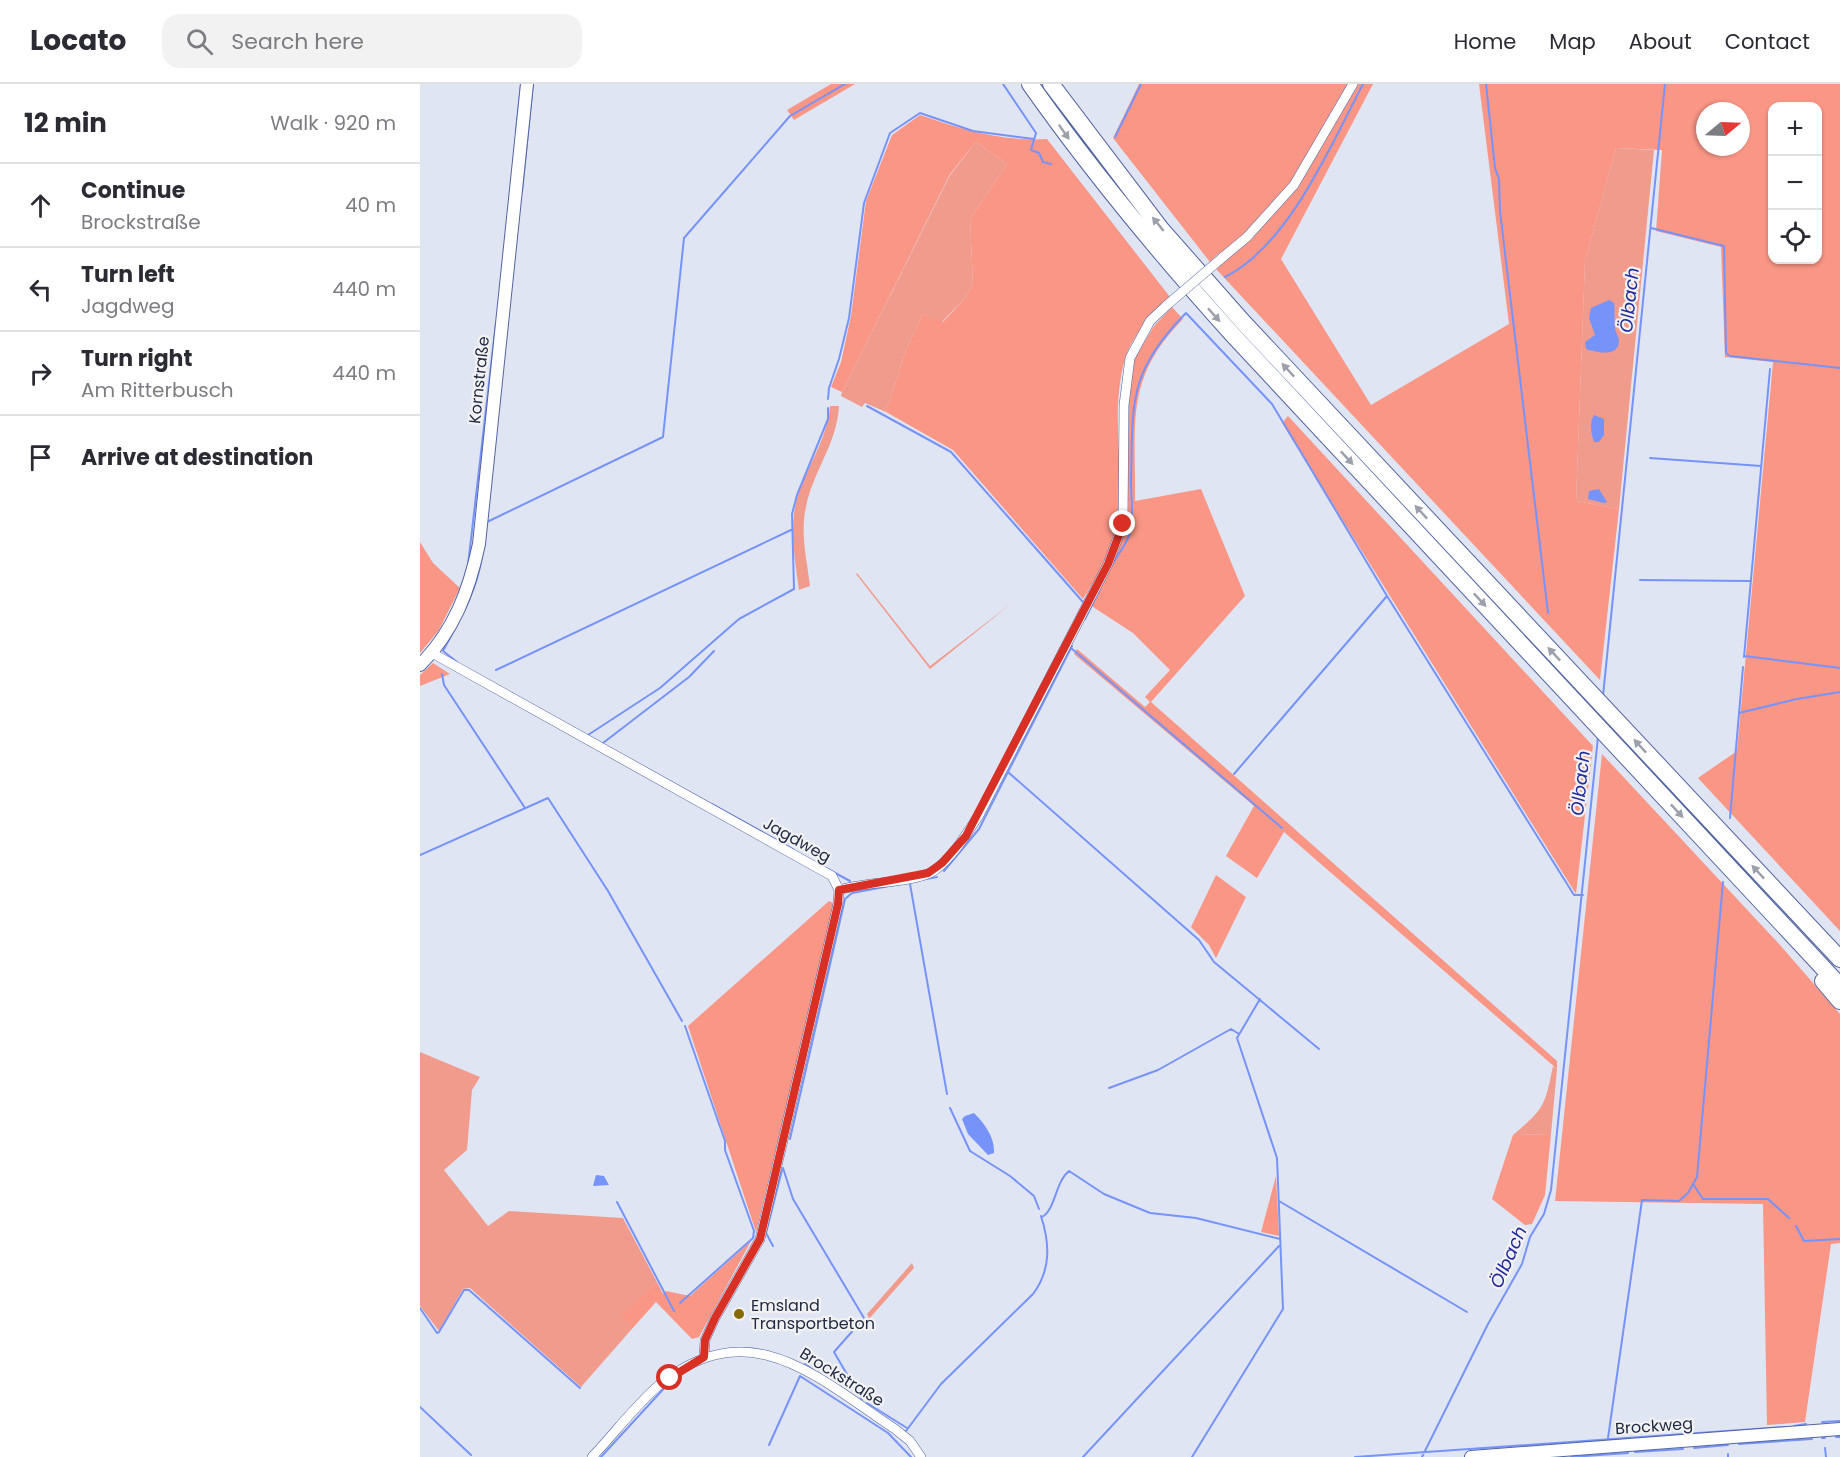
<!DOCTYPE html>
<meta charset="utf-8">
<style>
:root{--surface:#fff;--page:#f2f2f3;--text:#2b2b33;--muted:#7c7c81;--line:#e1e1e2}
body{margin:0;font-family:Poppins,sans-serif;background:var(--page);color:var(--text)}
.controls{position:absolute;right:18px;top:18px;display:grid;overflow:hidden;border-radius:12px;box-shadow:0 2px 4px #0004}
.controls button{width:54px;height:54px;display:grid;place-items:center;padding:0;border:0;border-bottom:2px solid var(--line);background:var(--surface);color:var(--text);font:30px sans-serif}
.compass{position:absolute;left:1276px;top:18px;width:54px;height:54px;border-radius:50%;background:var(--surface);box-shadow:0 2px 4px #0004;rotate:71deg}
.stop{position:absolute;width:18px;height:18px;margin:-14px;border:4px solid #d93025;border-radius:50%;background:#fff}
.stop.end{background:#d93025;border-color:#fff;box-shadow:0 2px 6px #0008}
.list{margin:0;padding:0;list-style:none}
h2{display:flex;justify-content:space-between;align-items:center;height:78px;margin:0;padding:0 24px;font-size:26px}
h2 small{font-size:20px;font-weight:400;color:var(--muted)}
.list li{display:grid;grid-template-columns:39px 1fr auto;gap:18px;align-items:center;box-sizing:border-box;height:84px;padding:0 24px;border-top:2px solid var(--line)}
.list b{display:block;font-size:22px;white-space:nowrap}
.list p{margin:0;font-size:20px;white-space:nowrap;color:var(--muted)}
.list em{font-size:20px;font-style:normal;color:var(--muted)}
.icon{flex:none;width:33px;height:33px;fill:none;stroke:currentColor;stroke-width:2;stroke-linecap:round;stroke-linejoin:round}
.map{position:relative;flex:none;width:1420px;height:1373px;overflow:hidden}
header{display:flex;align-items:center;gap:36px;box-sizing:border-box;height:84px;padding:0 30px;background:var(--surface);border-bottom:2px solid var(--line)}
header strong{font-size:28px}
nav{display:flex;gap:33px;margin-inline-start:auto;font-size:21px}
.search{width:420px;height:54px;background:var(--page);display:flex;align-items:center;gap:15px;box-sizing:border-box;padding:0 21px;border-radius:18px;color:var(--muted);font-size:22px}
main{display:flex}
aside{flex:1;background:var(--surface)}
.map>svg:first-child{display:block}
</style>
<header>
<strong>Locato</strong>
<div class="search"><svg class="icon" aria-label="search" viewBox="0 0 24 24"><circle cx="10" cy="10" r="6"/><path d="M15 15l6 6"/></svg>Search here</div>
<nav><a>Home</a><a>Map</a><a>About</a><a>Contact</a></nav>
</header>
<main>
<aside>
<h2>12 min<small>Walk · 920 m</small></h2>
<ul class="list">
<li><svg class="icon" aria-label="ahead" viewBox="0 0 24 24"><path d="M12 20V5M6 11l6-6 6 6"/></svg><div><b>Continue</b><p>Brockstraße</p></div><em>40 m</em></li>
<li><svg class="icon" aria-label="left" viewBox="0 0 24 24"><path d="M17 20v-9H6M10 6l-5 5 5 5"/></svg><div><b>Turn left</b><p>Jagdweg</p></div><em>440 m</em></li>
<li><svg class="icon" aria-label="right" viewBox="0 0 24 24"><path d="M7 20v-9h11M14 6l5 5-5 5"/></svg><div><b>Turn right</b><p>Am Ritterbusch</p></div><em>440 m</em></li>
<li><svg class="icon" aria-label="arrive" viewBox="0 0 24 24"><path d="M6 21V4h12l-3 4 3 4H6"/></svg><div><b>Arrive at destination</b></div></li>
</ul>
</aside>
<div class="map">
<svg width="1420" height="1373" viewBox="0 0 1420 1373">
<rect width="100%" height="100%" fill="#e0e5f3"/>
<path fill="#f19b8d" d="M 556,58 L 587,80 L 550,135 L 553,200 L 546,213 L 522,238 L 503,230 L 486,266 L 466,328 L 445,319 L 442,323 L 421,312 L 422,308 L 530,91 Z
M 1196,64 L 1234,66 L 1199,425 L 1156,417 L 1165,177 Z
M 410,322 L 419,322 C 417,360 393,387 386,423 C 380,449 387,476 390,502 L 379,506 C 375,476 369,443 377,414 C 387,382 407,356 410,322 Z
M 437,489 L 510,582 L 592,519 L 510,585 L 436,490 Z
M 0,968 L 60,993 L 52,1006 L 47,1066 L 24,1086 L 68,1142 L 89,1127 L 203,1134 L 237,1198 L 203,1231 L 211,1246 L 161,1303 L 50,1204 L 43,1205 L 19,1247 L 0,1222 Z
M 1133,982 L 1137,985 L 1131,1050 L 1093,1051 C 1124,1025 1125,1022 1133,982 Z
M 492,1179 L 494,1184 L 449,1235 L 447,1230 Z"/>
<path fill="#f99686" fill-rule="evenodd" d="M 411,0 L 435,0 L 374,36 L 367,26 Z
M 719,0 L 953,0 L 861,175 L 951,321 L 1089,240 L 1059,0 L 1420,0 L 1420,847 L 1278,694 L 1317,667 L 1353,278 L 1305,273 L 1301,163 L 1236,147 L 1242,66 L 1196,64 L 1165,177 L 1156,417 L 1199,425 L 1180,596 L 796,185 L 805,176 L 799,169 L 790,178 L 693,54 ZM 1352,22 L 1398,22 L 1398,176 L 1352,176 ZM 1285,27 L 1321,27 L 1321,63 L 1285,63 Z
M 500,31 C 541,45 582,58 627,55 L 750,213 C 733,230 712,251 705,275 C 690,327 704,383 699,436 C 696,464 677,492 663,515 L 533,366 L 466,328 L 486,266 L 503,230 L 523,238 L 546,213 L 553,200 L 550,135 L 587,80 L 556,58 L 530,90 L 422,308 L 411,303 L 421,278 L 431,232 L 446,117 L 472,51 Z
M 752,223 L 763,235 C 704,295 716,339 715,417 L 781,405 L 825,512 L 731,618 L 1137,977 L 1137,985 L 864,748 L 837,794 L 806,772 L 834,722 L 654,570 L 657,565 L 725,623 L 730,618 L 725,613 L 750,586 L 713,549 L 670,521 L 705,444 L 707,322 L 713,277 L 734,242 Z
M 868,332 L 1173,662 L 1156,810 L 862,339 Z
M 0,458 L 13,479 L 40,504 L 19,546 L 0,569 Z
M 13,579 L 30,590 L 0,602 L 0,591 Z
M 1182,670 L 1360,861 L 1420,930 L 1420,1159 L 1411,1160 L 1385,1338 L 1347,1341 L 1343,1120 L 1135,1117 Z
M 796,791 L 826,813 L 796,874 L 789,861 L 771,843 Z
M 409,817 L 415,820 L 336,1148 L 268,942 Z
M 1131,1050 L 1125,1111 L 1112,1140 L 1105,1141 L 1072,1115 L 1093,1051 Z
M 856,1092 L 859,1152 L 841,1148 Z
M 331,1157 L 279,1253 L 272,1255 L 236,1218 L 211,1246 L 202,1231 L 237,1198 L 243,1210 L 246,1207 L 270,1212 Z"/>
<path fill="#7693f9" d="M 1189,216 L 1194,219 C 1195,227 1194,235 1195,243 C 1195,248 1199,253 1199,257 C 1199,274 1175,268 1166,265 L 1165,258 L 1175,251 L 1169,234 L 1171,224 Z
M 1174,331 L 1184,335 L 1184,351 L 1179,358 L 1174,358 C 1171,349 1169,339 1174,331 Z
M 1179,405 L 1187,418 L 1184,419 L 1168,415 L 1169,407 Z
M 554,1029 C 564,1039 575,1053 574,1069 L 568,1071 L 548,1050 L 542,1035 L 545,1032 Z
M 176,1091 L 184,1092 L 189,1101 L 173,1102 Z"/>
<g fill="none" stroke-linecap="round" stroke-linejoin="round">
<path stroke="#7693f9" stroke-width="2" d="M 583,0 L 616,49 L 611,66 L 619,69 L 623,78 L 631,80
M 1066,0 L 1075,84 L 1079,95 L 1080,127 L 1128,529
M 96,48 L 101,0
M 695,53 L 721,0
M 102,108 L 113,0
M 1231,144 L 1304,162 L 1306,269 L 1310,272 L 1420,284
M 805,193 C 869,161 911,61 943,0
M 408,315 L 409,304 L 419,275 L 429,234 L 444,119 L 470,49 L 500,29 L 553,47 L 614,55
M 447,322 L 531,368 L 663,518
M 1230,374 L 1341,382
M 67,438 L 243,353 L 264,154 L 370,32 L 425,0
M 48,481 L 76,239
M 692,481 C 697,471 707,460 710,449 C 714,434 711,413 711,398 C 713,319 707,289 766,229 L 852,320 L 967,512 L 1154,811 L 1163,811
M 1220,496 L 1331,497
M 665,535 L 680,505
M 651,564 L 862,744
M 1325,572 L 1420,584
M 1324,573 L 1350,285
M 37,578 L 23,567 C 40,535 56,509 62,473
M 76,586 L 371,446
M 22,590 L 24,601 L 105,724
M 1183,612 L 1245,0
M 1319,629 L 1377,615 L 1420,608
M 168,651 L 240,604 L 319,535 L 374,505 L 372,430 L 377,411 L 408,335 L 408,324
M 183,659 L 269,593 L 294,567
M 588,688 L 779,856 L 794,878 L 899,965
M 814,690 L 967,512
M 292,720 L 373,765
M 1310,734 L 1323,583
M 0,771 L 128,714 L 188,807 L 262,937
M 406,784 L 430,797
M 524,787 L 559,745 L 652,562
M 490,800 L 527,1010
M 689,1004 L 738,986 L 811,945 L 819,950
M 530,1024 L 550,1067 L 590,1092 L 614,1112 L 619,1125
M 370,1055 L 425,815 L 432,809 L 517,793
M 363,1084 L 373,1115 L 444,1234 L 414,1268 L 442,1316
M 1273,1100 L 1283,1115 L 1348,1115 L 1369,1134
M 859,1117 L 1047,1228
M 197,1118 L 254,1227
M 622,1133 C 636,1125 635,1098 649,1087 L 684,1110 L 730,1129 L 776,1134 L 860,1155
M 1376,1142 L 1384,1157 L 1420,1155
M 353,1162 L 346,1149 L 362,1086
M 260,1219 L 333,1154 L 334,1147 L 305,1066 L 305,1057 L 265,942
M 0,1224 L 17,1249 L 19,1248 L 44,1206 L 49,1206 L 160,1304
M 385,1280 L 398,1289
M 447,1319 L 487,1344
M 0,1323 L 51,1371
M 1402,1338 L 1420,1337
M 1374,1342 L 1386,1340
M 486,1347 L 521,1300 L 613,1210 C 631,1186 630,1160 621,1132
M 1416,1353 L 1420,1353
M 1188,1354 L 1222,1116 L 1259,1117 L 1268,1109 L 1277,1093 L 1303,798
M 1402,1354 L 1405,1354
M 1319,1360 L 1392,1355
M 349,1361 L 380,1292 L 468,1349 L 491,1373
M 1274,1364 L 1308,1361
M 1405,1364 L 1406,1373
M 1215,1368 L 1263,1365
M 1308,1370 L 1308,1373
M 181,1373 L 248,1300
M 663,1373 L 859,1162
M 772,1373 L 863,1225 L 857,1074 L 817,954 L 840,915
M 935,1373 L 1365,1343
M 1002,1373 L 1068,1240 L 1102,1180 L 1110,1153 L 1124,1130 L 1131,1106 L 1178,653
M 1151,1373 L 1208,1369"/>
<defs>
<path id="minor" d="M 803,173 L 827,153 L 874,101 L 933,0
M 12,569 L 412,792 L 419,806 L 418,820 L 340,1155 L 295,1234 L 285,1256 L 284,1273
M 419,806 C 445,797 495,800 515,786 C 533,773 547,749 559,731 L 688,480 L 703,440 L 704,321 L 710,274 L 730,237 L 747,221
M 172,1373 C 194,1350 214,1323 238,1302 C 328,1226 397,1293 475,1345 L 490,1357 L 501,1373"/>
<path id="tertiary" d="M 0,581 C 34,547 49,507 59,460 L 107,0
M 1051,1373 L 1420,1345"/>
<path id="motorway" d="M 610,0 C 672,88 740,170 812,250 L 1420,902
M 631,0 L 741,145 L 823,238 L 1420,875
M 1403,897 L 1420,917"/>
</defs>
<use href="#minor" stroke="#5264a1" stroke-width="10"/>
<use href="#tertiary" stroke="#5264a1" stroke-width="14"/>
<use href="#motorway" stroke="#5264a1" stroke-width="18"/>
<use href="#minor" stroke="#fff" stroke-width="9"/>
<use href="#tertiary" stroke="#fff" stroke-width="12"/>
<use href="#motorway" stroke="#fff" stroke-width="16"/>
<defs>
<path id="minor-bridge" d="M 747,221 L 803,173"/>
</defs>
<use href="#minor-bridge" stroke="#5264a1" stroke-width="10" stroke-linecap="butt"/>
<use href="#minor-bridge" stroke="#fff" stroke-width="9"/>
</g>
<defs><path id="oneway-solid" d="M-6-.8H1V-3.2L6.5 0L1 3.2V.8H-6Z" transform="scale(1.5)"/></defs>
<g fill="#9ca0ab">
<use href="#oneway-solid" transform="translate(644 48) rotate(55)"/>
<use href="#oneway-solid" transform="translate(738 140) rotate(-129)"/>
<use href="#oneway-solid" transform="translate(794 231) rotate(48)"/>
<use href="#oneway-solid" transform="translate(868 286) rotate(-133)"/>
<use href="#oneway-solid" transform="translate(927 374) rotate(47)"/>
<use href="#oneway-solid" transform="translate(1001 428) rotate(-133)"/>
<use href="#oneway-solid" transform="translate(1060 516) rotate(47)"/>
<use href="#oneway-solid" transform="translate(1134 570) rotate(-133)"/>
<use href="#oneway-solid" transform="translate(1220 662) rotate(-133)"/>
<use href="#oneway-solid" transform="translate(1257 727) rotate(47)"/>
<use href="#oneway-solid" transform="translate(1338 788) rotate(-133)"/>
</g>
<g fill="none" stroke-linecap="round" stroke-linejoin="round">
<path stroke="#d93025" stroke-width="8" d="M 250,1294 L 284,1273 L 285,1256 L 295,1234 L 340,1155 L 418,820 L 419,806 L 508,789 L 522,779 L 546,752 L 688,480 L 703,440"/>
</g>
<circle fill="#856903" stroke="#f2f2f2" stroke-width="2" cx="319" cy="1230" r="6"/>
<g text-anchor="middle" dominant-baseline="central" stroke-width="4.5" stroke-linejoin="round" paint-order="stroke">
<g font-size="16" fill="#222b45" stroke="#f2f2f2">
<text transform="translate(59 296) rotate(-84)">Kornstraße</text>
<text transform="translate(377 756) rotate(29)">Jagdweg</text>
<text transform="translate(422 1293) rotate(32)">Brockstraße</text>
<text transform="translate(1234 1342) rotate(-4)">Brockweg</text>
</g>
<g font-size="16" fill="#222b45" stroke="#f2f2f2" text-anchor="start">
<text x="331" y="1221">Emsland<tspan x="331" dy="18">Transportbeton</tspan></text>
</g>
<g font-size="18" font-style="italic" fill="#202a9e" stroke="#f2f2f2">
<text transform="translate(1209 216) rotate(-84)">Ölbach</text>
<text transform="translate(1160 699) rotate(-84)">Ölbach</text>
<text transform="translate(1088 1173) rotate(-66)">Ölbach</text>
</g>
</g>
</svg>
<div class="controls">
<button>+</button>
<button>−</button>
<button><svg class="icon" aria-label="locate" viewBox="0 0 24 24"><circle cx="12" cy="12" r="6"/><path d="M12 2v4M12 18v4M2 12h4M18 12h4"/></svg></button>
</div>
<svg class="compass" viewBox="-18 -18 36 36"><path d="M0-13l5 13h-10z" fill="#e53935"/><path d="M0 13l5-13h-10z" fill="#7c7c81"/></svg>
<div class="stop" style="left:250px;top:1294px"></div>
<div class="stop end" style="left:703px;top:440px"></div>
</div>
</main>
